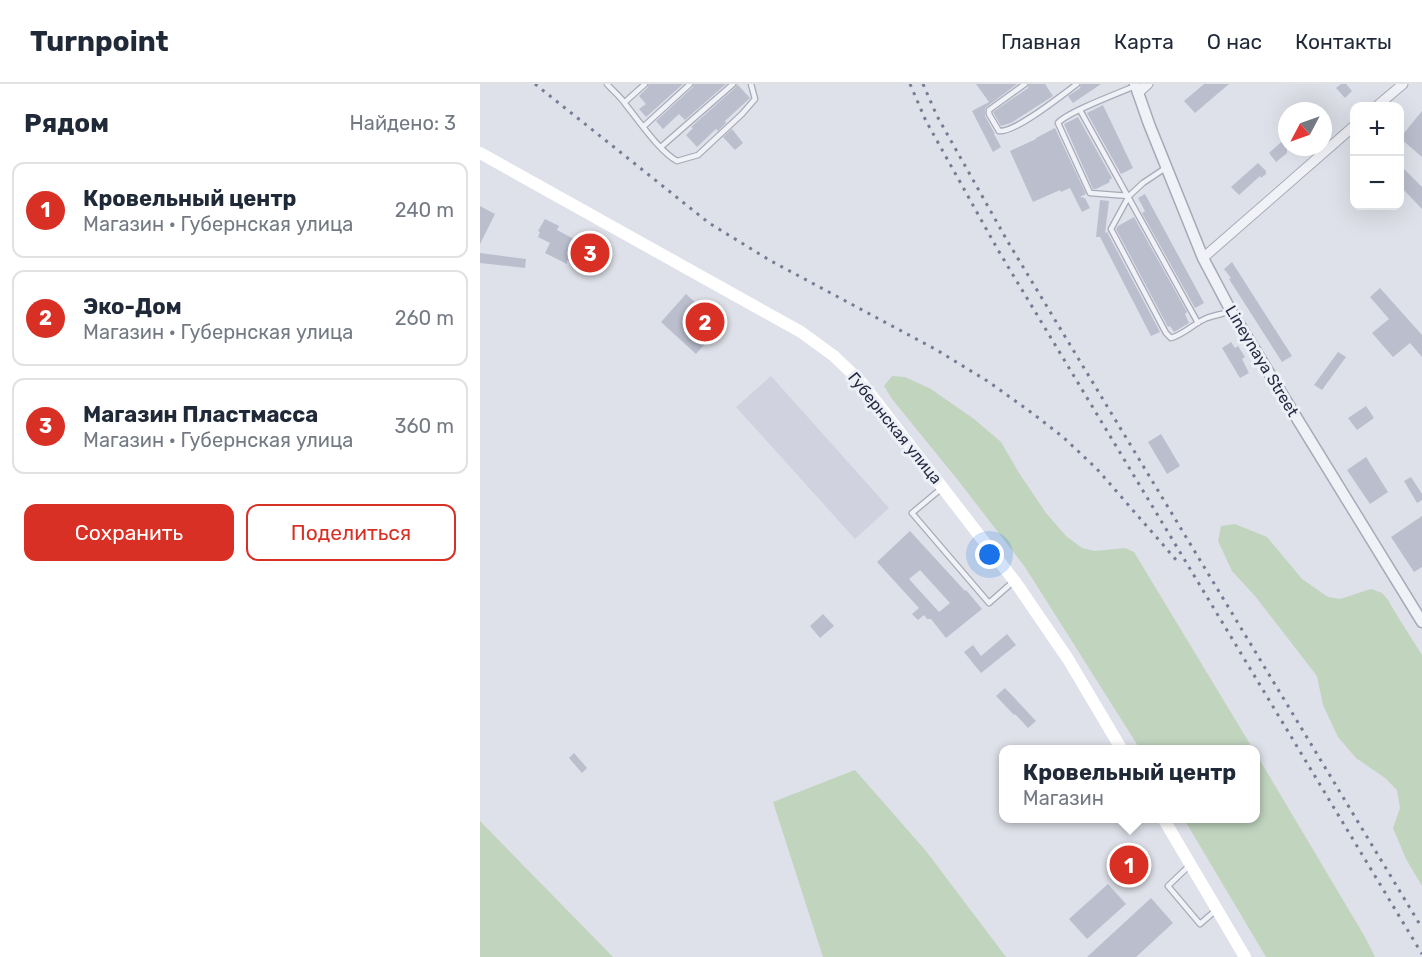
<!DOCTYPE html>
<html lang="ru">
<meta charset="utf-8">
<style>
:root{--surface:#fff;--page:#f2f2f3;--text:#1f2937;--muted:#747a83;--line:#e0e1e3;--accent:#d93025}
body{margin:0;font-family:Rubik,sans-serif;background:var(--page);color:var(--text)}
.controls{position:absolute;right:18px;top:18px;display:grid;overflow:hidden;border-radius:12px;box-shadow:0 6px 24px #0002}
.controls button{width:54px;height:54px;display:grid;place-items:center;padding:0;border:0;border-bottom:2px solid var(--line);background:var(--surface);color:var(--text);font:30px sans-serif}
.compass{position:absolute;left:798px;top:18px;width:54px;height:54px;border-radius:50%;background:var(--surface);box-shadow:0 6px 24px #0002;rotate:229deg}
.you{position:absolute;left:510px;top:471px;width:21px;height:21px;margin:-15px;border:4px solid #fff;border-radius:50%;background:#1a73e8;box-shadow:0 0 0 9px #1a73e833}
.badge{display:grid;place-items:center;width:39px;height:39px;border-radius:50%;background:var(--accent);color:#fff;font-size:20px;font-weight:700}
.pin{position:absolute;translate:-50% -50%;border:3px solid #fff;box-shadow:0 2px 6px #0006}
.popup{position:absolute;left:519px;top:661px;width:261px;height:78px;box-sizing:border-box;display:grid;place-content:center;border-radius:12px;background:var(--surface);filter:drop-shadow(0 2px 4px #0005);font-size:20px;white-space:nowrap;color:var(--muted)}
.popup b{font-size:22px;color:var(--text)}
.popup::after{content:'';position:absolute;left:50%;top:100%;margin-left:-12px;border:12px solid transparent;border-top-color:var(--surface)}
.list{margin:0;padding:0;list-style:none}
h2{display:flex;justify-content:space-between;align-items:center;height:78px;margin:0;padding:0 24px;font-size:26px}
h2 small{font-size:20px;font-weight:400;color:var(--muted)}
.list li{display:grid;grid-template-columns:39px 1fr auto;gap:18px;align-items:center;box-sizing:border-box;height:96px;margin:0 12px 12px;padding:0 12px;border:2px solid var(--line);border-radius:12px}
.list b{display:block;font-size:22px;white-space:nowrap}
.list p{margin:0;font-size:20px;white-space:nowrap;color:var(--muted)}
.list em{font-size:20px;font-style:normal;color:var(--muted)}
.actions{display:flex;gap:12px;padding:18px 24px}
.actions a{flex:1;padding:14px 0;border:2px solid var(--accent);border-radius:12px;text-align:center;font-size:21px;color:var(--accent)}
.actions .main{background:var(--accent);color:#fff}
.map{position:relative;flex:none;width:942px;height:873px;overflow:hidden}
header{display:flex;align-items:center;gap:36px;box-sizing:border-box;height:84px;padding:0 30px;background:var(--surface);border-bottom:2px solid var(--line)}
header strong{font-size:28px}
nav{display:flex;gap:33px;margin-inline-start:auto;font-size:21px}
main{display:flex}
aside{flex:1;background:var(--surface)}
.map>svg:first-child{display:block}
</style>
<header>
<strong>Turnpoint</strong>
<nav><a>Главная</a><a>Карта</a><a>О нас</a><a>Контакты</a></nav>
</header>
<main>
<aside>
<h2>Рядом<small>Найдено: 3</small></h2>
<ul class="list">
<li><span class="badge">1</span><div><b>Кровельный центр</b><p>Магазин · Губернская улица</p></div><em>240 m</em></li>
<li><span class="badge">2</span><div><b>Эко-Дом</b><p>Магазин · Губернская улица</p></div><em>260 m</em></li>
<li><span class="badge">3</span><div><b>Магазин Пластмасса</b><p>Магазин · Губернская улица</p></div><em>360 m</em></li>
</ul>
<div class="actions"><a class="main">Сохранить</a><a>Поделиться</a></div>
</aside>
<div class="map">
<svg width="942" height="873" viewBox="0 0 942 873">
<rect width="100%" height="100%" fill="#dee1e9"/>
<path fill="#d0d3df" d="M 291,292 L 409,424 L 375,455 L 256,323 Z"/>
<path fill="#c0d4be" d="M 412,292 L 425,293 L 451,305 L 494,335 L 521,358 L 539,389 L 566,429 L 586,452 L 602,464 L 615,467 L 645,464 L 654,468 L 773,665 L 660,665 L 545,483 L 477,395 L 412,315 L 404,302 Z
M 755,440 L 787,453 L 822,495 L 848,513 L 860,515 L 891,505 L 902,509 L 908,516 L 918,533 L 942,571 L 942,802 L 926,775 L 913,744 L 920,724 L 917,706 L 905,694 L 876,674 L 858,653 L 843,621 L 837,592 L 775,512 L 752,487 L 738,457 L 741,442 Z
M 775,668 L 885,853 L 895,873 L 786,873 L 704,735 L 775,734 Z
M 375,686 L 446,767 L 526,873 L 343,873 L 293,718 Z
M 0,737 L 133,873 L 0,873 Z"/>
<path fill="#bbbecd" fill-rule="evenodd" d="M 169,0 L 203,0 L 166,33 L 159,25 L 166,20 L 159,12 L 168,3 Z
M 214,0 L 246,0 L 205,36 L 199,30 L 183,45 L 176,37 L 213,3 Z
M 257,0 L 270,14 L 245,37 L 246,39 L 238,47 L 236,45 L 217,63 L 206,51 L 213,44 L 211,43 L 256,3 Z
M 496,0 L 537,0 L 505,24 L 505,32 L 515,50 L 514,50 L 521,63 L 513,68 L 492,27 L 509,18 Z
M 549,0 L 565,0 L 573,12 L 531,39 L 521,42 L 513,28 L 548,4 Z
M 601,0 L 621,0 L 593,19 L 588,12 L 600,4 Z
M 724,0 L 749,0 L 715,29 L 704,17 Z
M 861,0 L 866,0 L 872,7 L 865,14 L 856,4 Z
M 623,21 L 653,84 L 641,90 L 607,29 Z
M 942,27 L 942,73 L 920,54 Z
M 598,33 L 632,94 L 629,96 L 630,98 L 616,105 L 613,105 L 584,40 Z
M 575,44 L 606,110 L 600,113 L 605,114 L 610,124 L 602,128 L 590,104 L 581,108 L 580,106 L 553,118 L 530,67 L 556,55 L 556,54 Z
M 252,45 L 263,59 L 255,66 L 243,53 Z
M 807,53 L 807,69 L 796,78 L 789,69 Z
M 778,79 L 786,87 L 786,90 L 781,94 L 780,92 L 759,111 L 751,103 Z
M 920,81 L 942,103 L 942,125 L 920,102 Z
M 665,110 L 724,219 L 715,224 L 662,129 L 665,127 L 658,114 Z
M 620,116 L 629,117 L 625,149 L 627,148 L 680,248 L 671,252 L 620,153 L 616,153 Z
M 0,122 L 15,130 L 0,160 Z
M 654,133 L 707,228 L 705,230 L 709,239 L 694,248 L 690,242 L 688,243 L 636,145 L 638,142 Z
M 65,135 L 79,142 L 77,146 L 124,171 L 117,184 L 104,178 L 101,184 L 87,176 L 87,180 L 65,169 L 70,159 L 58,153 L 60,148 L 58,147 Z
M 0,169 L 46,175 L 45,184 L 0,179 Z
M 752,178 L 812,272 L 802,278 L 749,195 L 751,194 L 744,185 Z
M 900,204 L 942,251 L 942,273 L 930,259 L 913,273 L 892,249 L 909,235 L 890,213 Z
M 206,210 L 241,242 L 216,270 L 181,238 Z
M 751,258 L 755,264 L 758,262 L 765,273 L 762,275 L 769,289 L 760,294 L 742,264 Z
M 858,268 L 866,273 L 842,306 L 834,301 Z
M 886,322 L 894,334 L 877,346 L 868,334 Z
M 681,350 L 700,382 L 687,390 L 668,358 Z
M 886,373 L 908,408 L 890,420 L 867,386 Z
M 931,393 L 942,410 L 942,416 L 937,419 L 924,397 Z
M 942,432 L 942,483 L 934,488 L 911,453 Z
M 430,447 L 485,507 L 486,506 L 502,525 L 466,554 L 451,535 L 447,535 L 444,531 L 438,536 L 432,530 L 439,524 L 397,478 ZM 440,486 L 470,519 L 459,528 L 429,495 Z
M 343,530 L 354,542 L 340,554 L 330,542 Z
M 527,550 L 536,561 L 501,589 L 484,568 L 493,561 L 501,572 Z
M 525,604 L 556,637 L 548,644 L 535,630 L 534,631 L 516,612 Z
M 94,669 L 107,684 L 102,689 L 89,674 Z
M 649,775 L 660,787 L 649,797 L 639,787 Z
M 628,800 L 646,820 L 607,855 L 589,835 Z
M 671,814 L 693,839 L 656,873 L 607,873 Z"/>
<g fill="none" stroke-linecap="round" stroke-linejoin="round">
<defs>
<path id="service" d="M 127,0 C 133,7 141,13 146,21 C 160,38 179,67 197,77 L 218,71 L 262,30 L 275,15 L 271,0
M 545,0 L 509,26 L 509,30 L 519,47 C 535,49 582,11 597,0
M 145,18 L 165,0
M 600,26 L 718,239
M 163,43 L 210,0
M 181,63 L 253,0
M 687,83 L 663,99 L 649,112 L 631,145 L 686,249 L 691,254 C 705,250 714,239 727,234 C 735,231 743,230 751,227
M 649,112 L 610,109 L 578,39 C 587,28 639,9 655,2
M 462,404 L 432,429 L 509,519 L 534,497
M 710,781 L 688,802 L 720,840 L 735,827"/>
<path id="minor" d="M 658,9 L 668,0
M 897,22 L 923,0
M 723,174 L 874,42"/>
<path id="tertiary" d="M 655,0 L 669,40 L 723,174 L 751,227 L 942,538"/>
</defs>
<use href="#service" stroke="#a7aab7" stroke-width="7"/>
<use href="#minor" stroke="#a7aab7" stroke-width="11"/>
<use href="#tertiary" stroke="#a7aab7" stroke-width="13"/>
<use href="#service" stroke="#f1f2f7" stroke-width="4.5"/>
<use href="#minor" stroke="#f1f2f7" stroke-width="9"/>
<use href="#tertiary" stroke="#f1f2f7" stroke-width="10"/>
<path stroke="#fff" stroke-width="12" d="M 0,69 L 321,248 L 354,272 L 381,298 L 536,499 L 588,575 L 642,666
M 683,734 L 765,873"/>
<path stroke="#767c94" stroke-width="3" stroke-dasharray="3 6" stroke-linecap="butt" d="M 55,0 L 229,139 L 291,177 L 455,265 L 509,298 L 552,329 L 583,353 L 617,385 L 698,478
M 430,0 L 446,37 L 518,166 L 942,870
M 443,0 L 457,32 L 528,158 L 942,844"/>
</g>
<g text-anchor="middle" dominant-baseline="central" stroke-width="6" stroke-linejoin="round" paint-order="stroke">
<g font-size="16" fill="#262b42" stroke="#eef0f7">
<text transform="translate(782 277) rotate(59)">Lineynaya Street</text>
<text transform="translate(415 344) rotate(51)">Губернская улица</text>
</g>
</g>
</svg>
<div class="controls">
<button>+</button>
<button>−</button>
</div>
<svg class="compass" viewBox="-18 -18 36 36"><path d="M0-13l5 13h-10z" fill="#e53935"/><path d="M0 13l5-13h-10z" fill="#747a83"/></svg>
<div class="you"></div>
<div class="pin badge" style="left:649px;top:781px">1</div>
<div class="popup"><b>Кровельный центр</b>Магазин</div>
<div class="pin badge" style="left:225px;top:238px">2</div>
<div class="pin badge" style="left:110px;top:169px">3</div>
</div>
</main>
